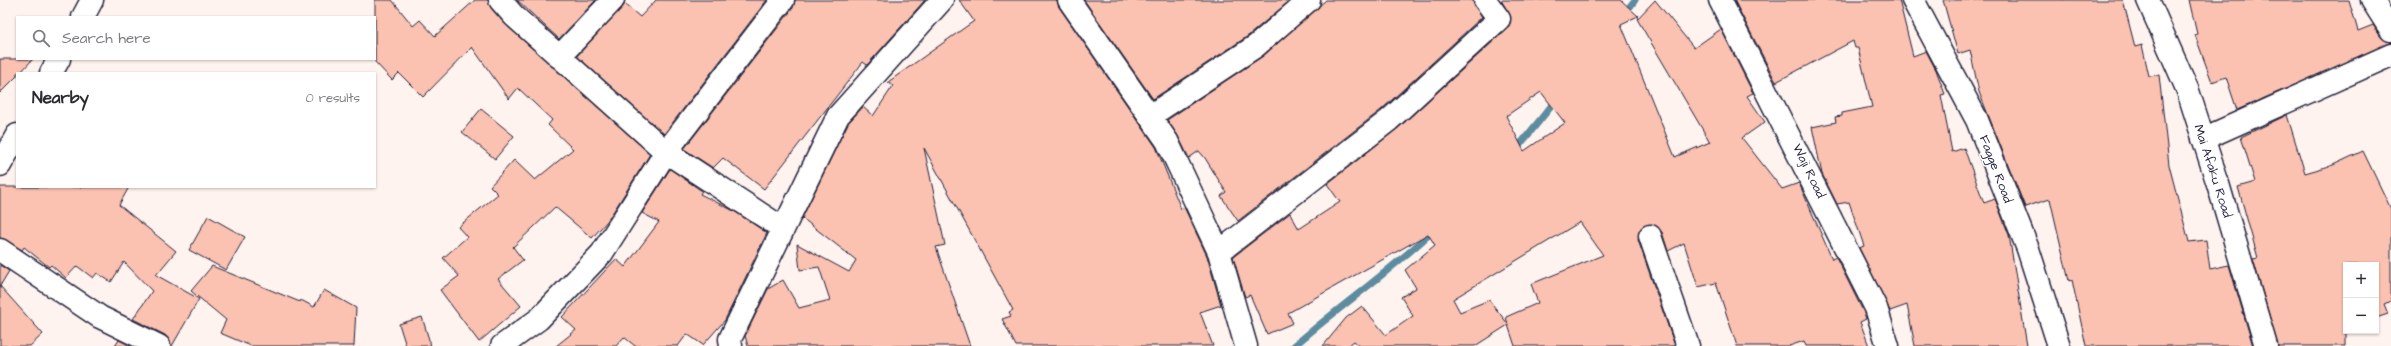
<!DOCTYPE html>
<meta charset="utf-8">
<style>
:root{--surface:#fff;--page:#f7f7f7;--text:#2b2b33;--muted:#7c7c81;--line:#e1e1e2}
body{margin:0;font-family:"Architects Daughter",sans-serif;background:var(--page);color:var(--text)}
.controls{position:absolute;right:12px;bottom:12px;display:grid;overflow:hidden;border-radius:0px;box-shadow:0 1px 3px #0004}
.controls button{width:36px;height:36px;display:grid;place-items:center;padding:0;border:0;border-bottom:1px solid var(--line);background:var(--surface);color:var(--text);font:20px sans-serif}
.list{margin:0;padding:0;list-style:none}
h2{display:flex;justify-content:space-between;align-items:center;height:52px;margin:0;padding:0 16px;font-size:17px}
h2 small{font-size:13px;font-weight:400;color:var(--muted)}
.icon{flex:none;width:22px;height:22px;fill:none;stroke:currentColor;stroke-width:2;stroke-linecap:round;stroke-linejoin:round}
.map{position:relative;flex:none;width:2391px;height:346px;overflow:hidden}
.search{position:absolute;background:var(--surface);box-shadow:0 1px 3px #0004;left:16px;top:16px;width:360px;height:44px;display:flex;align-items:center;gap:10px;box-sizing:border-box;padding:0 14px;border-radius:0px;color:var(--muted);font-size:15px}
.panel{position:absolute;background:var(--surface);box-shadow:0 1px 3px #0004;left:16px;top:72px;width:360px;height:116px;border-radius:0px}
.map>svg:first-child{display:block}
</style>
<div class="map">
<svg width="2391" height="346" viewBox="0 0 2391 346">
<rect width="100%" height="100%" fill="#fef3ef"/>
<filter id="ink" filterUnits="userSpaceOnUse"><feTurbulence type="fractalNoise" baseFrequency=".025" numOctaves="2"/><feDisplacementMap in="SourceGraphic" scale="8" xChannelSelector="R" yChannelSelector="G"/><feConvolveMatrix kernelMatrix="1 2 1 2 8 2 1 2 1" color-interpolation-filters="sRGB"/></filter>
<g filter="url(#ink)">
<g fill="none" stroke-linecap="round" stroke-linejoin="round">
<path stroke="#5d8ca0" stroke-width="7" d="M 1624,14 L 1635,0
M 1514,152 L 1557,99
M 1294,346 C 1340,306 1391,271 1435,229"/>
</g>
<path fill="#fbc1b1" stroke="#22223b" fill-rule="evenodd" d="M 375,0 L 392,0 L 413,26 L 420,20 L 435,36 L 475,0 L 488,0 L 491,8 L 506,25 L 650,154 L 608,220 L 592,238 L 555,207 L 513,247 L 523,260 L 498,279 L 521,306 L 479,342 L 440,290 L 459,276 L 443,258 L 467,237 L 458,227 L 498,194 L 490,186 L 514,160 L 535,180 L 573,149 L 548,125 L 552,120 L 518,88 L 509,99 L 472,47 L 423,97 L 399,73 L 392,80 L 375,62 Z
M 517,0 L 596,0 L 559,39 Z
M 656,0 L 767,0 L 664,134 L 577,56 L 625,4 L 640,17 Z
M 795,0 L 925,0 L 867,65 L 863,62 L 764,189 L 723,158 L 713,168 L 684,149 L 793,8 Z
M 959,0 L 1057,0 L 1059,7 L 1156,147 L 1181,209 L 1184,207 L 1207,256 L 1221,305 L 1200,312 L 1213,346 L 1016,346 L 1002,319 L 1011,316 L 1009,312 L 1013,310 L 924,148 L 945,245 L 936,247 L 970,346 L 748,346 L 745,336 L 768,289 L 783,280 L 799,308 L 830,300 L 819,267 L 800,270 L 797,244 L 849,272 L 856,260 L 802,218 L 848,123 L 863,107 L 873,116 L 893,86 L 888,82 L 974,21 Z
M 1084,0 L 1285,0 L 1287,3 L 1248,36 L 1153,99 Z
M 1326,0 L 1473,0 L 1482,17 L 1381,110 L 1238,221 L 1221,196 L 1226,192 L 1205,158 L 1199,151 L 1189,158 L 1178,136 L 1167,120 L 1263,56 Z
M 1501,0 L 1621,0 L 1638,16 L 1621,24 L 1675,157 L 1710,142 L 1637,19 L 1655,0 L 1694,48 L 1721,29 L 1753,93 L 1747,96 L 1765,122 L 1742,138 L 1782,189 L 1799,183 L 1832,259 L 1836,257 L 1864,313 L 1866,319 L 1860,322 L 1869,346 L 1806,346 L 1804,341 L 1789,346 L 1737,346 L 1716,283 L 1698,287 L 1684,243 L 1668,251 L 1662,232 L 1652,224 L 1641,228 L 1638,240 L 1675,346 L 1515,346 L 1508,325 L 1475,346 L 1360,346 L 1354,341 L 1348,346 L 1323,346 L 1346,318 L 1362,306 L 1386,335 L 1413,316 L 1401,297 L 1416,288 L 1405,270 L 1435,245 L 1428,234 L 1288,313 L 1293,323 L 1267,334 L 1250,295 L 1245,297 L 1233,257 L 1290,213 L 1299,229 L 1340,202 L 1327,184 L 1397,129 L 1508,28 L 1511,17 ZM 1541,92 L 1565,123 L 1524,151 L 1506,116 ZM 1580,222 L 1603,255 L 1531,284 L 1538,303 L 1506,317 L 1508,324 L 1489,300 L 1460,312 L 1453,299 Z
M 1734,0 L 1899,0 L 1913,56 L 1926,51 L 1936,70 L 1945,94 L 1941,95 L 1952,152 L 1964,148 L 1984,203 L 1995,199 L 2009,235 L 2027,346 L 1915,346 L 1907,305 L 1890,311 L 1859,248 L 1864,246 L 1849,202 L 1837,204 L 1822,174 L 1812,127 L 1836,122 L 1835,117 L 1842,116 L 1842,113 L 1872,107 L 1858,48 L 1855,48 L 1853,41 L 1776,82 Z
M 1943,0 L 2123,0 L 2135,47 L 2142,45 L 2149,76 L 2159,75 L 2169,165 L 2189,242 L 2206,240 L 2210,269 L 2229,265 L 2253,346 L 2086,346 L 2072,280 L 2069,281 L 2050,199 L 2025,207 L 1979,92 L 1970,50 L 1958,54 Z
M 2189,0 L 2349,0 L 2358,31 L 2373,25 L 2381,37 L 2391,43 L 2237,110 L 2226,77 L 2212,82 L 2195,35 L 2197,34 Z
M 0,59 L 33,59 L 20,73 L 17,73 L 17,76 L 0,93 Z
M 481,109 L 514,136 L 495,159 L 462,132 Z
M 2287,115 L 2305,173 L 2333,165 L 2363,151 L 2391,209 L 2391,301 L 2384,304 L 2388,314 L 2376,318 L 2376,265 L 2346,265 L 2346,346 L 2278,346 L 2253,259 L 2258,258 L 2238,187 L 2255,182 L 2241,137 Z
M 670,169 L 702,191 L 700,194 L 734,211 L 767,233 L 725,320 L 703,345 L 687,334 L 678,346 L 635,346 L 624,337 L 616,346 L 556,346 L 576,330 L 562,317 L 616,259 L 625,267 L 659,222 L 642,213 Z
M 0,187 L 129,187 L 119,205 L 176,251 L 156,275 L 199,299 L 172,346 L 165,335 L 133,319 L 152,291 L 124,262 L 111,282 L 97,273 L 93,278 L 77,266 L 66,278 L 51,265 L 49,267 L 24,247 L 22,250 L 0,238 Z
M 208,216 L 245,237 L 226,270 L 189,250 Z
M 0,265 L 9,271 L 0,286 L 43,334 L 30,346 L 0,346 Z
M 212,266 L 300,302 L 301,300 L 314,307 L 324,290 L 356,308 L 354,346 L 251,346 L 220,333 L 226,320 L 191,291 Z
M 422,317 L 431,346 L 406,346 L 399,324 Z
M 119,340 L 131,346 L 115,346 Z"/>
<g fill="none" stroke-linecap="round" stroke-linejoin="round">
<defs>
<path id="minor" d="M 500,0 L 514,16 L 666,152 L 782,228
M 1069,0 L 1167,141 L 1219,252 L 1246,346
M 1720,0 L 1876,308 L 1888,346
M 1913,0 L 1977,120 L 2028,249 L 2059,346
M 2148,0 L 2188,91 L 2218,184 L 2266,346
M 2372,0 L 2391,30
M 83,17 L 92,0
M 559,57 L 613,0
M 51,73 L 59,59
M 1150,116 L 1256,46 L 1309,0
M 2203,139 L 2391,55
M 0,165 L 17,135
M 1650,236 L 1688,346
M 0,250 L 100,317 L 159,346
M 1219,252 L 1389,120 L 1499,19 L 1485,0
M 502,346 L 539,319 L 602,253 L 666,152 L 783,0
M 731,346 L 730,339 L 838,116 L 942,0"/>
</defs>
<use href="#minor" stroke="#22223b" stroke-width="25"/>
<use href="#minor" stroke="#fff" stroke-width="22"/>
</g>
</g>
<g text-anchor="middle" dominant-baseline="central" stroke-width="3" stroke-linejoin="round" paint-order="stroke">
<g font-size="13" fill="#22223b" stroke="#fff">
<text transform="translate(1996 169) rotate(69)">Fagge Road</text>
<text transform="translate(1809 171) rotate(64)">Waji Road</text>
<text transform="translate(2213 171) rotate(72)">Mai Afaku Road</text>
</g>
</g>
</svg>
<div class="controls">
<button>+</button>
<button>−</button>
</div>
<div class="search"><svg class="icon" aria-label="search" viewBox="0 0 24 24"><circle cx="10" cy="10" r="6"/><path d="M15 15l6 6"/></svg>Search here</div>
<section class="panel">
<h2>Nearby<small>0 results</small></h2>
<ul class="list">
</ul>
</section>
</div>
